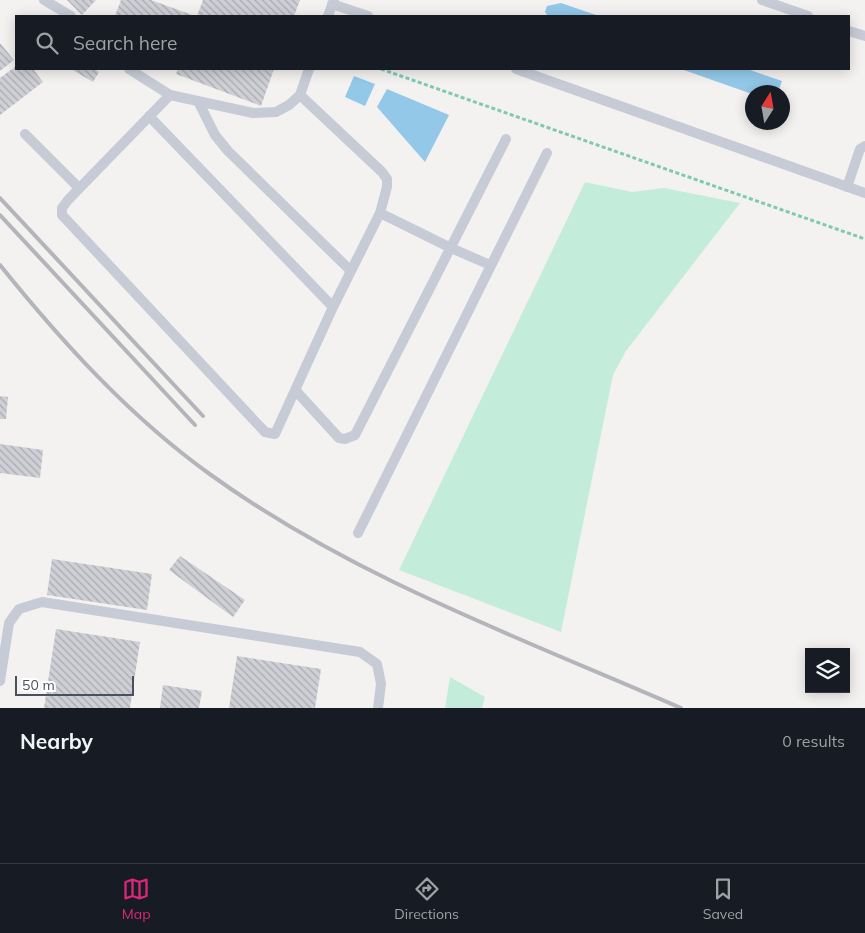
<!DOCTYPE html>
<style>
:root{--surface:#171b24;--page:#20242c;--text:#f1f3f6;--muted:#9ea1a6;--line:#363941;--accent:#db2777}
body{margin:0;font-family:Mulish,sans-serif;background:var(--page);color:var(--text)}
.controls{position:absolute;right:15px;bottom:15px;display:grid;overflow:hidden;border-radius:0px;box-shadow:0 2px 12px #0003}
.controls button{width:45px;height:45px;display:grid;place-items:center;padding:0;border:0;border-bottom:1px solid var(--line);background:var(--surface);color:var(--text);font:25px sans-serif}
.compass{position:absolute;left:745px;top:85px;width:45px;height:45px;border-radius:50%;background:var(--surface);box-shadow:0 2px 12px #0003;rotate:11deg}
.scale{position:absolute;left:15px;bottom:12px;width:119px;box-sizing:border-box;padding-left:5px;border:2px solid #4a515e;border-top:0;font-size:14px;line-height:18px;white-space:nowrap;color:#4a515e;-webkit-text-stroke:4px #fff;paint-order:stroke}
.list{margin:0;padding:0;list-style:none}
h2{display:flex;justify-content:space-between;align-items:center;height:65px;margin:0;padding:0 20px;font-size:21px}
h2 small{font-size:16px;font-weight:400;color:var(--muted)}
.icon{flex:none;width:28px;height:28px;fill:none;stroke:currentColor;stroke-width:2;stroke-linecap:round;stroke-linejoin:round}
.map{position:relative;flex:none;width:865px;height:708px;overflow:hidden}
.search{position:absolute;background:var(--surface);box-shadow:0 2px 12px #0003;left:15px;right:15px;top:15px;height:55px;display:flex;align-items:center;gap:12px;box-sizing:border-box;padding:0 18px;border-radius:0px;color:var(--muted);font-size:19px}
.sheet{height:155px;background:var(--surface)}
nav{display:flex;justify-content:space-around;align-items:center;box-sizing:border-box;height:70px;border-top:1px solid var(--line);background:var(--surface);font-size:14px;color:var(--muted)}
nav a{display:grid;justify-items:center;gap:2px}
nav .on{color:var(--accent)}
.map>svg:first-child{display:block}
</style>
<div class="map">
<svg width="865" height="708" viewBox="0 0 865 708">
<defs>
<pattern id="building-back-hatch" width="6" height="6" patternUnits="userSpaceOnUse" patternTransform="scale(1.25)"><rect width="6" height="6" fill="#ced0d5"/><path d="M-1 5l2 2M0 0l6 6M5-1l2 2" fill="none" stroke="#a9abb0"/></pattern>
</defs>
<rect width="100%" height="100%" fill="#f3f2f1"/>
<path fill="#c3edda" d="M 585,182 L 632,192 L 664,188 L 740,203 L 626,351 L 613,375 L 561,632 L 399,570 Z
M 450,677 L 485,697 L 482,708 L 445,708 Z"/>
<path fill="#93c8e8" d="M 561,3 L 599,16 L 548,16 L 545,12 L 547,6 Z
M 681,69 L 747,69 L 782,81 L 778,92 L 752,94 Z
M 354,76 L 375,84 L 365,106 L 345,97 Z
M 387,89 L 449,115 L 425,162 L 377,107 Z"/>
<path fill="url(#building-back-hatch)" d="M 67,0 L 96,0 L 82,15 Z
M 121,0 L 151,0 L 195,16 L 115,16 Z
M 203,0 L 300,0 L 294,16 L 197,16 Z
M 0,43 L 14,60 L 0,71 Z
M 16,66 L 16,69 L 33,69 L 43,82 L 0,115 L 0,78 Z
M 71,69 L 94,69 L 99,72 L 93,82 Z
M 178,69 L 274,69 L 261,106 L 176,74 Z
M 0,396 L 8,397 L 6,419 L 0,419 Z
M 0,444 L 43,450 L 40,478 L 0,473 Z
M 180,556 L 245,600 L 233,617 L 169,570 Z
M 52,559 L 152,574 L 147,610 L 47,595 Z
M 56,629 L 140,642 L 130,708 L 44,708 Z
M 237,656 L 321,669 L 315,708 L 229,708 Z
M 163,685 L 202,691 L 199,708 L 160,708 Z"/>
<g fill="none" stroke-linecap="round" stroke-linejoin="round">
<path stroke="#7dcab0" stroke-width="3" stroke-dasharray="4 2.5" stroke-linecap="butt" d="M 381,69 L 865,239"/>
<path stroke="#c6cbd5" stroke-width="10" d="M 44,0 L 71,16
M 762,0 L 808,16
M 332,4 L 368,16
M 328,16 L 334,0
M 849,31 L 865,36
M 129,69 L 170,95 L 253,113 L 276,112 L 289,105 L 300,95 L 309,69
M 516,69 L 865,193
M 170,95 L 68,200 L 62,208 L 62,215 L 265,432 L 275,434 L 333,307 L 380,213 L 387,187 L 387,179 L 382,172 L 300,95
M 198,101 L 215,135 L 228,151 L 351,271
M 149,116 L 333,307
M 25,134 L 79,188
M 847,187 L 860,149 L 865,146
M 380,213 L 451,248 L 490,265
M 296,391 L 339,438 L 345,439 L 355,435 L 506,139
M 358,533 L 547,153
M 0,681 L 9,623 L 19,609 L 42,602 L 360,652 L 377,664 L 381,684 L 378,708"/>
<path stroke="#b4b5bb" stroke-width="4" d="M 0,198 L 203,416
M 0,215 L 195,425
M 0,265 C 62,342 130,417 211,475 C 354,578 521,638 681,708"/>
</g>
</svg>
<div class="controls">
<button><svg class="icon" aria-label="layers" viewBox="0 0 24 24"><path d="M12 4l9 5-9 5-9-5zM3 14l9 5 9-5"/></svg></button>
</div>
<svg class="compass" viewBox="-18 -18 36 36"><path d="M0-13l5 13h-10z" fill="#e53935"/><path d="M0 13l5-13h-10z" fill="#9ea1a6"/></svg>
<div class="scale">50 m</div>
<div class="search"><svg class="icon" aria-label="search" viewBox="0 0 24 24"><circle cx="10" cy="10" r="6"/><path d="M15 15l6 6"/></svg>Search here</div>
</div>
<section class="sheet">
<h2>Nearby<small>0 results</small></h2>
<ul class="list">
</ul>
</section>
<nav>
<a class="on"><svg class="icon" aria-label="map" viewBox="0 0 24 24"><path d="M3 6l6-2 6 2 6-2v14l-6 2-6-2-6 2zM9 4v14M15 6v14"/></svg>Map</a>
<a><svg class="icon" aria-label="directions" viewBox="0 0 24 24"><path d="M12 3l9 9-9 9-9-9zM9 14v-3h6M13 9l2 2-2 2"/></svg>Directions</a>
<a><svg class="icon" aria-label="saved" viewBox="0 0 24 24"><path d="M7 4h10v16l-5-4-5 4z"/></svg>Saved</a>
</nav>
